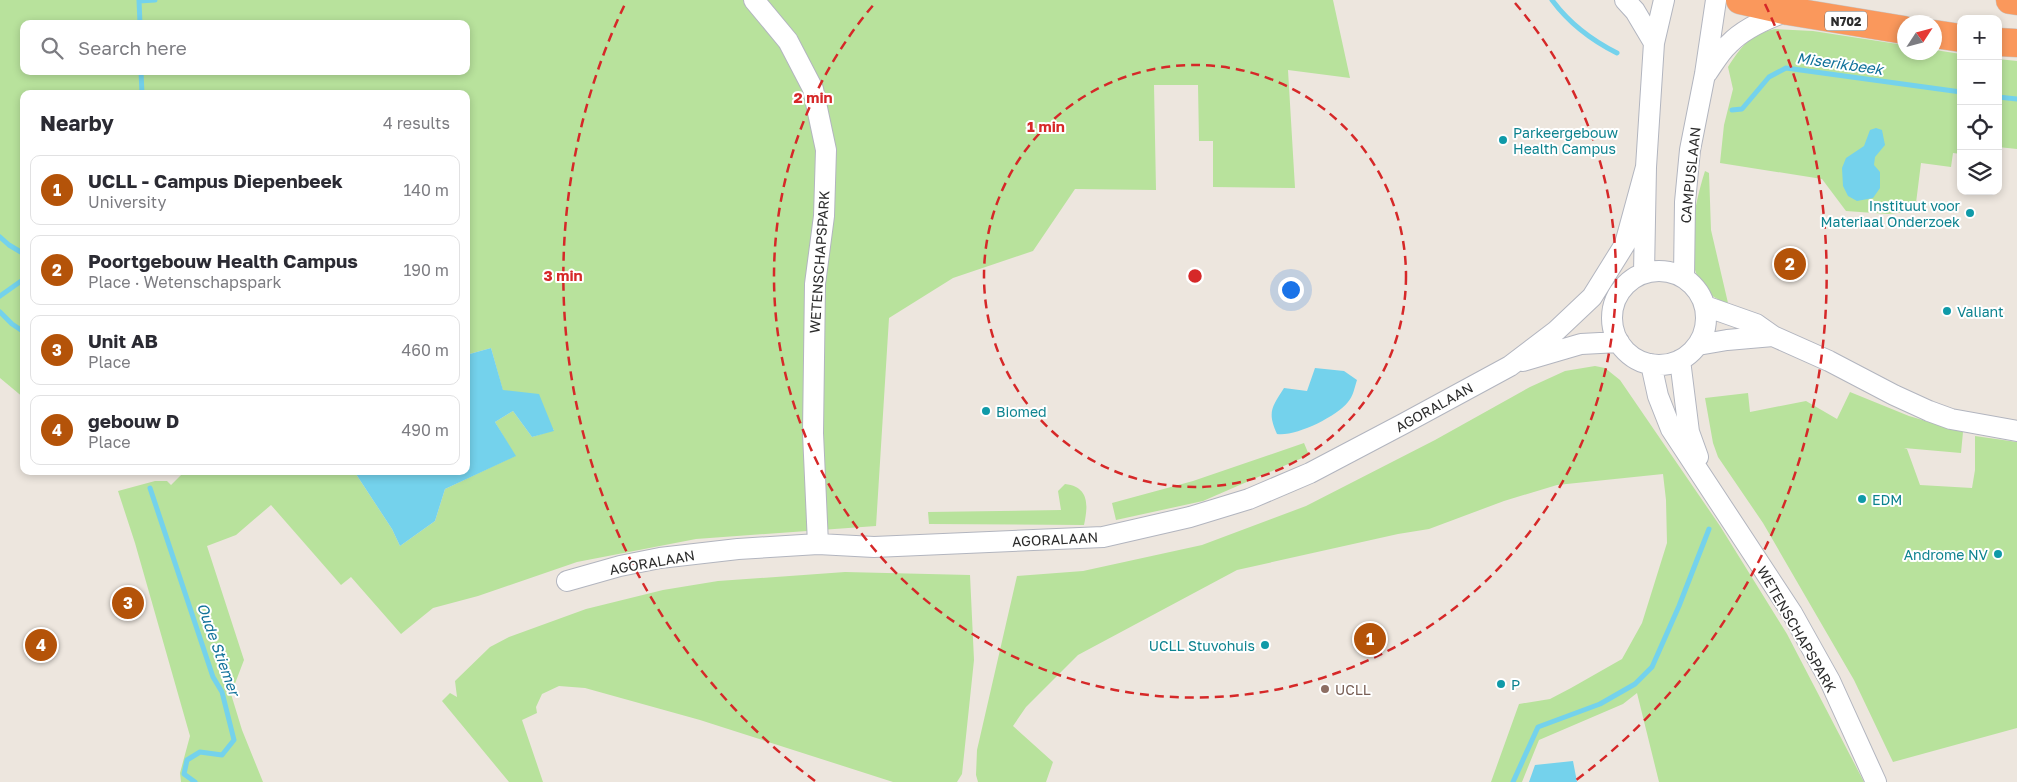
<!DOCTYPE html>
<meta charset="utf-8">
<style>
:root{--surface:#fff;--page:#f2f2f3;--text:#2b2b33;--muted:#7c7c81;--line:#e1e1e2;--accent:#b45309}
body{margin:0;font-family:"Golos Text",sans-serif;background:var(--page);color:var(--text)}
.controls{position:absolute;right:15px;top:15px;display:grid;overflow:hidden;border-radius:10px;box-shadow:0 2px 8px #0003}
.controls button{width:45px;height:45px;display:grid;place-items:center;padding:0;border:0;border-bottom:1px solid var(--line);background:var(--surface);color:var(--text);font:25px sans-serif}
.compass{position:absolute;left:1897px;top:15px;width:45px;height:45px;border-radius:50%;background:var(--surface);box-shadow:0 2px 8px #0003;rotate:54deg}
.you{position:absolute;left:1290px;top:289px;width:18px;height:18px;margin:-12px;border:4px solid #fff;border-radius:50%;background:#1a73e8;box-shadow:0 0 0 8px #1a73e833}
.badge{display:grid;place-items:center;width:32px;height:32px;border-radius:50%;background:var(--accent);color:#fff;font-size:16px;font-weight:700}
.pin{position:absolute;translate:-50% -50%;border:2px solid #fff;box-shadow:0 1px 5px #0006}
.list{margin:0;padding:0;list-style:none}
h2{display:flex;justify-content:space-between;align-items:center;height:65px;margin:0;padding:0 20px;font-size:21px}
h2 small{font-size:16px;font-weight:400;color:var(--muted)}
.list li{display:grid;grid-template-columns:32px 1fr auto;gap:15px;align-items:center;box-sizing:border-box;height:70px;margin:0 10px 10px;padding:0 10px;border:1px solid var(--line);border-radius:10px}
.list b{display:block;font-size:19px;white-space:nowrap}
.list p{margin:0;font-size:16px;white-space:nowrap;color:var(--muted)}
.list em{font-size:16px;font-style:normal;color:var(--muted)}
.icon{flex:none;width:28px;height:28px;fill:none;stroke:currentColor;stroke-width:2;stroke-linecap:round;stroke-linejoin:round}
.map{position:relative;flex:none;width:2017px;height:782px;overflow:hidden}
.search{position:absolute;background:var(--surface);box-shadow:0 2px 8px #0003;left:20px;top:20px;width:450px;height:55px;display:flex;align-items:center;gap:12px;box-sizing:border-box;padding:0 18px;border-radius:10px;color:var(--muted);font-size:19px}
.panel{position:absolute;background:var(--surface);box-shadow:0 2px 8px #0003;left:20px;top:90px;width:450px;height:385px;border-radius:10px}
.map>svg:first-child{display:block}
</style>
<div class="map">
<svg width="2017" height="782" viewBox="0 0 2017 782">
<rect width="100%" height="100%" fill="#ede6de"/>
<path fill="#b8e29c" fill-rule="evenodd" d="M 0,0 L 1333,0 L 1350,78 L 1288,70 L 1295,188 L 1213,187 L 1213,141 L 1199,141 L 1198,85 L 1154,85 L 1156,190 L 1075,189 L 1033,251 L 953,278 L 889,318 L 876,526 L 696,539 L 577,562 L 478,596 L 433,608 L 401,634 L 351,577 L 341,585 L 271,505 L 236,535 L 207,546 L 244,660 L 231,694 L 242,730 L 263,782 L 181,782 L 180,773 L 190,736 L 135,543 L 118,491 L 155,481 L 167,481 L 171,485 L 185,471 L 354,471 L 392,529 L 400,546 L 435,521 L 445,489 L 515,456 L 495,422 L 513,411 L 532,437 L 554,430 L 503,391 L 491,348 L 466,355 L 466,94 L 24,94 L 24,170 L 22,169 L 24,171 L 24,398 L 0,378 ZM 24,24 L 466,24 L 466,71 L 24,71 Z
M 1775,29 L 1813,31 L 1904,45 L 1904,52 L 1934,52 L 1935,50 L 1961,54 L 1961,154 L 1953,153 L 1951,167 L 1921,163 L 1915,211 L 1888,214 L 1846,211 L 1822,179 L 1720,163 L 1724,125 L 1733,89 L 1728,67 C 1741,47 1750,34 1775,29 Z
M 1998,59 L 2017,61 L 2017,149 L 1998,147 Z
M 1705,171 L 1709,173 L 1711,230 L 1728,303 C 1674,289 1693,209 1705,171 Z
M 1595,366 L 1605,368 L 1620,380 L 1720,526 L 1787,634 L 1864,782 L 1659,782 L 1637,693 L 1623,704 L 1539,740 L 1522,782 L 1491,782 L 1519,704 L 1550,699 L 1571,688 L 1622,659 L 1642,623 L 1667,543 L 1666,500 L 1663,474 L 1557,485 L 1504,501 L 1429,529 L 1398,534 L 1237,570 L 1078,655 L 1026,707 L 1013,726 L 1053,762 L 1046,782 L 978,782 L 976,775 L 977,750 L 1017,576 L 1083,571 L 1202,545 L 1306,506 L 1435,440 L 1530,387 L 1565,371 Z
M 1850,392 L 1909,416 L 1963,432 L 1961,453 L 1904,448 L 1907,449 L 1920,485 L 1972,488 L 1975,470 L 1975,436 L 2017,442 L 2017,728 L 1893,762 L 1854,680 L 1763,523 L 1718,457 L 1713,443 L 1705,398 L 1748,393 L 1750,412 L 1806,401 L 1837,419 Z
M 1304,443 L 1309,455 L 1203,501 L 1116,520 L 1112,503 L 1193,481 Z
M 1065,484 C 1090,487 1088,506 1084,525 L 929,524 L 928,512 L 1061,510 L 1058,491 Z
M 845,572 L 970,575 L 974,660 L 962,774 L 957,782 L 893,782 L 700,720 L 585,688 L 559,686 L 542,694 L 536,707 L 537,713 L 522,720 L 543,782 L 509,782 L 442,701 L 450,693 L 457,697 L 455,681 L 490,647 L 509,637 L 586,609 L 663,590 L 718,581 Z"/>
<path fill="#74d2ec" d="M 1876,128 L 1882,130 L 1885,145 L 1875,157 L 1874,165 L 1880,172 L 1880,188 L 1873,198 L 1857,201 L 1848,196 L 1843,186 L 1842,168 L 1846,158 L 1864,146 L 1870,130 Z
M 491,348 L 503,390 L 539,394 L 554,431 L 532,437 L 513,411 L 495,422 L 516,456 L 445,489 L 435,521 L 400,546 L 392,529 L 354,471 L 466,471 L 466,355 Z
M 1315,368 L 1344,371 L 1357,380 C 1355,386 1353,397 1348,402 C 1336,417 1295,437 1277,434 C 1267,412 1272,407 1284,388 L 1307,391 Z
M 1573,761 L 1577,782 L 1529,782 L 1535,765 Z"/>
<g fill="none" stroke-linecap="round" stroke-linejoin="round">
<path stroke="#74d2ec" stroke-width="5" d="M 139,0 L 140,24
M 1552,0 C 1569,23 1591,40 1617,53
M 139,1 L 155,0
M 141,71 L 142,94
M 211,94 L 217,94
M 1998,97 L 2017,99
M 1732,110 L 1742,109 L 1769,77 L 1786,68 L 1961,92
M 0,237 L 9,245 L 24,254
M 0,296 L 24,279
M 0,312 L 12,324 L 24,332
M 150,488 L 213,677 L 222,692 L 234,740 L 222,755 L 200,752 L 187,760 L 184,774 L 195,782
M 1513,782 L 1538,727 L 1600,704 L 1635,684 L 1652,667 L 1679,606 L 1709,529"/>
<defs>
<path id="street" d="M 754,0 L 788,41 L 813,89 L 826,150 L 824,216 L 815,284 L 813,433 L 818,544
M 1625,0 L 1635,11 L 1654,43
M 1707,73 C 1714,63 1720,52 1729,44 C 1744,28 1768,18 1788,11
M1612 318a47 47 0 1 1 94 0a47 47 0 1 1-94 0Z
M 1644,273 L 1646,167 L 1654,43 L 1664,0
M 1684,277 L 1685,202 L 1690,150 L 1705,74 L 1716,0
M 1705,306 L 1756,324 L 1773,336 L 1829,361 L 1894,395 L 1929,411 L 1951,419 L 2017,431
M 1698,345 L 1727,340 L 1773,336
M 1680,360 L 1689,432 L 1698,457
M 1523,361 L 1581,344 L 1619,342
M 1651,364 L 1658,396 L 1671,429 L 1792,613 L 1830,681 L 1876,782
M 567,581 L 620,566 L 660,558 L 738,549 L 818,544 L 874,547 L 1103,537 L 1190,517 L 1249,499 L 1310,473 L 1403,424 L 1510,366 L 1556,331 L 1592,297 L 1625,244 L 1646,167"/>
<path id="highway" d="M 1740,0 L 1788,11 L 1904,30
M 2010,0 L 2017,1
M 1934,34 L 1961,38
M 1998,42 L 2017,43"/>
</defs>
<use href="#street" stroke="#b2b5bf" stroke-width="22"/>
<use href="#highway" stroke="#c8c8c8" stroke-width="29"/>
<use href="#street" stroke="#fff" stroke-width="20"/>
<use href="#highway" stroke="#fa985c" stroke-width="28"/>
</g>
<g fill="none" stroke="#d62828" stroke-width="2.5" stroke-dasharray="9 6">
<circle cx="1195" cy="276" r="211"/>
<path d="M1515 3A421 421 0 1 1 875 3"/>
<path d="M815 781A632 632 0 0 1 625 4M1765 4A632 632 0 0 1 1575 781"/>
</g>
<g fill="#0f9aa8" stroke="#fff" stroke-width="2">
<circle cx="1503" cy="140" r="5"/>
<circle cx="1970" cy="213" r="5"/>
<circle cx="1947" cy="311" r="5"/>
<circle cx="986" cy="411" r="5"/>
<circle cx="1862" cy="499" r="5"/>
<circle cx="1998" cy="554" r="5"/>
<circle cx="1265" cy="645" r="5"/>
<circle cx="1501" cy="684" r="5"/>
</g>
<circle fill="#8d6e63" stroke="#fff" stroke-width="2" cx="1325" cy="689" r="5"/>
<g text-anchor="middle" dominant-baseline="central" stroke-width="4" stroke-linejoin="round" paint-order="stroke">
<rect fill="#fff" stroke="#6b6b6b" stroke-width="1" x="1825" y="11.5" width="42" height="19" rx="4"/>
<g font-size="12" font-weight="bold" fill="#2c2c2c">
<text x="1846" y="21">N702</text>
</g>
<g font-size="14" fill="#0d838f" stroke="#fff" text-anchor="start">
<text x="1513" y="132">Parkeergebouw<tspan x="1513" dy="16">Health Campus</tspan></text>
<text x="1960" y="205" text-anchor="end">Instituut voor<tspan x="1960" dy="16">Materiaal Onderzoek</tspan></text>
<text x="1957" y="311">Valiant</text>
<text x="996" y="411">Biomed</text>
<text x="1872" y="499">EDM</text>
<text x="1988" y="554" text-anchor="end">Androme NV</text>
<text x="1255" y="645" text-anchor="end">UCLL Stuvohuis</text>
<text x="1511" y="684">P</text>
</g>
<g font-size="14" fill="#2c2c2c" stroke="#fff">
<text transform="translate(1690 175) rotate(-84)">CAMPUSLAAN</text>
<text transform="translate(819 262) rotate(-86)">WETENSCHAPSPARK</text>
<text transform="translate(1434 407) rotate(-29)">AGORALAAN</text>
<text transform="translate(1055 539) rotate(-3)">AGORALAAN</text>
<text transform="translate(652 562) rotate(-10)">AGORALAAN</text>
<text transform="translate(1797 629) rotate(60)">WETENSCHAPSPARK</text>
</g>
<g font-size="14" fill="#785e54" stroke="#fff" text-anchor="start">
<text x="1335" y="689">UCLL</text>
</g>
<g font-size="15" font-style="italic" fill="#11729a" stroke="#fff">
<text transform="translate(1840 63) rotate(8)">Miserikbeek</text>
<text transform="translate(219 649) rotate(70)">Oude Stiemer</text>
</g>
</g>
<circle cx="1195" cy="276" r="8" fill="#d62828" stroke="#fff" stroke-width="2.5"/>
<g font-size="15" text-anchor="middle" font-weight="bold" fill="#d62828" stroke="#fff" stroke-width="4" stroke-linejoin="round" paint-order="stroke">
<text x="813" y="103">2 min</text>
<text x="1046" y="132">1 min</text>
<text x="563" y="281">3 min</text>
</g>
</svg>
<div class="controls">
<button>+</button>
<button>−</button>
<button><svg class="icon" aria-label="locate" viewBox="0 0 24 24"><circle cx="12" cy="12" r="6"/><path d="M12 2v4M12 18v4M2 12h4M18 12h4"/></svg></button>
<button><svg class="icon" aria-label="layers" viewBox="0 0 24 24"><path d="M12 4l9 5-9 5-9-5zM3 14l9 5 9-5"/></svg></button>
</div>
<svg class="compass" viewBox="-18 -18 36 36"><path d="M0-13l5 13h-10z" fill="#e53935"/><path d="M0 13l5-13h-10z" fill="#7c7c81"/></svg>
<div class="you"></div>
<div class="pin badge" style="left:1370px;top:639px">1</div>
<div class="pin badge" style="left:1790px;top:264px">2</div>
<div class="pin badge" style="left:128px;top:603px">3</div>
<div class="pin badge" style="left:41px;top:645px">4</div>
<div class="search"><svg class="icon" aria-label="search" viewBox="0 0 24 24"><circle cx="10" cy="10" r="6"/><path d="M15 15l6 6"/></svg>Search here</div>
<section class="panel">
<h2>Nearby<small>4 results</small></h2>
<ul class="list">
<li><span class="badge">1</span><div><b>UCLL - Campus Diepenbeek</b><p>University</p></div><em>140 m</em></li>
<li><span class="badge">2</span><div><b>Poortgebouw Health Campus</b><p>Place · Wetenschapspark</p></div><em>190 m</em></li>
<li><span class="badge">3</span><div><b>Unit AB</b><p>Place</p></div><em>460 m</em></li>
<li><span class="badge">4</span><div><b>gebouw D</b><p>Place</p></div><em>490 m</em></li>
</ul>
</section>
</div>
